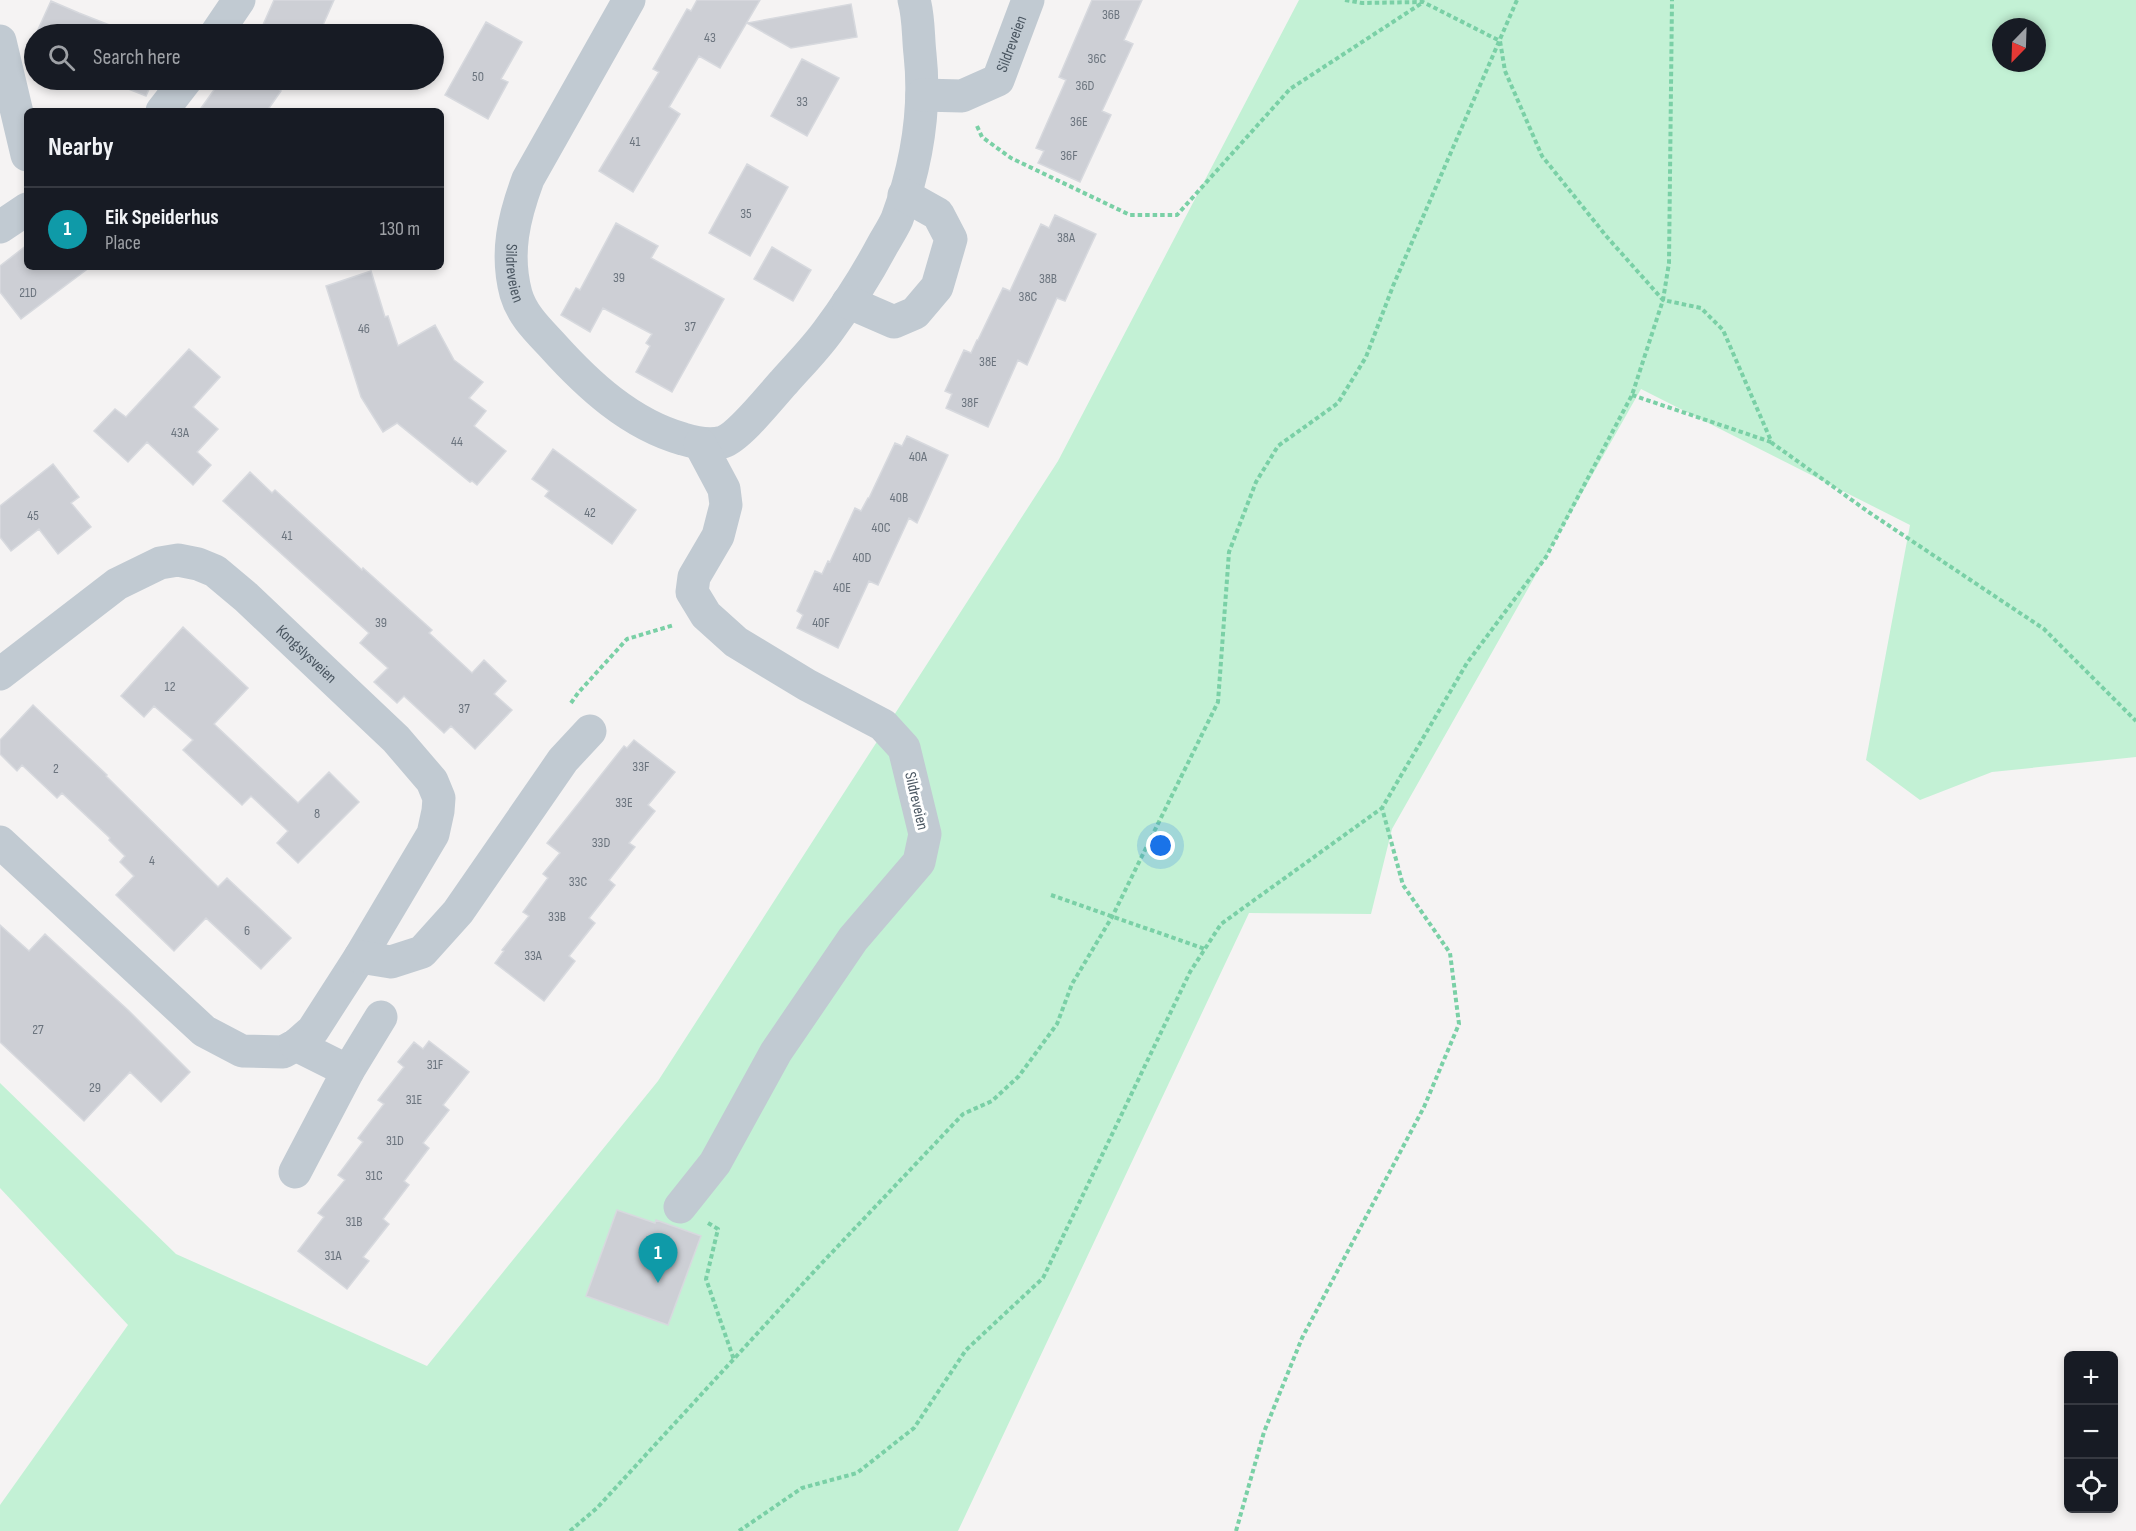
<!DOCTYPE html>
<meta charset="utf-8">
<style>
:root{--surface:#171b24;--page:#20242c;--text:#f1f3f6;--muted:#9ea1a6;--line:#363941;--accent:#0b8043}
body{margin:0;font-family:"Sofia Sans Condensed",sans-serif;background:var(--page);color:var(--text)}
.controls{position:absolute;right:18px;bottom:18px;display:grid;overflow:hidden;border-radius:9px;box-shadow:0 3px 9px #0003}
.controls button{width:54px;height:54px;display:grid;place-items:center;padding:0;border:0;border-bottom:2px solid var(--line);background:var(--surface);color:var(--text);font:30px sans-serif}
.compass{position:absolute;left:1992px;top:18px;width:54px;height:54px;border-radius:50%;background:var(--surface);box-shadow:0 3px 9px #0003;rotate:203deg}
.you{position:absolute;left:1161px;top:846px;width:21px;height:21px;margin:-15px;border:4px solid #fff;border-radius:50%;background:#1a73e8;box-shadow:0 0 0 9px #1a73e833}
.badge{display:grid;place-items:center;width:39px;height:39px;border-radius:50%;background:var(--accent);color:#fff;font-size:20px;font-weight:700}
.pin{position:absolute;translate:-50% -50px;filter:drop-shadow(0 2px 3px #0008)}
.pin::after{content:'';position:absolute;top:32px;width:21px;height:18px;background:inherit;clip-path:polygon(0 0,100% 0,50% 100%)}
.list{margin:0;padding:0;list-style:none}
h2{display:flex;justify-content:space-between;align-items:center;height:78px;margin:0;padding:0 24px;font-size:26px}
h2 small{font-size:20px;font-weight:400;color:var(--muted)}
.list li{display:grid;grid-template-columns:39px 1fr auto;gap:18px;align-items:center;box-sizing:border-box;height:84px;padding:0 24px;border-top:2px solid var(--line)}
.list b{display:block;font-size:22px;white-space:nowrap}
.list p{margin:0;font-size:20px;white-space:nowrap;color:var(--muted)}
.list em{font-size:20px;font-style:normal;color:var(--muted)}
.icon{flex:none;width:33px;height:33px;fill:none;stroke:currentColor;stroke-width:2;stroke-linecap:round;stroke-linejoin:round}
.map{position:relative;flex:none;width:2136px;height:1531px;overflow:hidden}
.search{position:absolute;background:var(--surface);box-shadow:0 3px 9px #0003;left:24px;top:24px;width:420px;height:66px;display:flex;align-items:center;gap:15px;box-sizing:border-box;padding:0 21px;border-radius:33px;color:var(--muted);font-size:22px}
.panel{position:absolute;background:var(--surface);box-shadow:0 3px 9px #0003;left:24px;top:108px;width:420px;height:162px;border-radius:9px}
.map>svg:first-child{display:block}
</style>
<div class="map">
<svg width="2136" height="1531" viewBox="0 0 2136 1531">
<rect width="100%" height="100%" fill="#f5f3f3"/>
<path fill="#c3f1d5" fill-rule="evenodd" d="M 1299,0 L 2136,0 L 2136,757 L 1992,772 L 1920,800 L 1866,760 L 1910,525 L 1641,389 L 1392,829 L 1371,914 L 1249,913 L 958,1531 L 0,1531 L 0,1505 L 128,1325 L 0,1188 L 0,1083 L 176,1254 L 427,1366 L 658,1081 L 1058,461 ZM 2001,27 L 2037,27 L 2037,63 L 2001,63 Z"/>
<path fill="#cdcfd5" stroke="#d7d9de" stroke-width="1.5" d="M 274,0 L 334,0 L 319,34 L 279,34 L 262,27 Z
M 697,0 L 760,0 L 720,68 L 699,56 L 669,107 L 680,114 L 633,192 L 599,171 L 659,72 L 653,69 L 687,9 L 691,11 Z
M 1092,0 L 1142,0 L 1124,40 L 1133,44 L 1102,111 L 1111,115 L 1080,182 L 1038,163 L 1044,151 L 1036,148 L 1066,80 L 1059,77 Z
M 51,1 L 79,13 L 132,34 L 36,34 Z
M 851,4 L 857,37 L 791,48 L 747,23 Z
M 486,22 L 522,42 L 501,79 L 508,82 L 488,119 L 445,95 Z
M 802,59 L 839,78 L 807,136 L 771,116 Z
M 106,80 L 153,80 L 146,96 Z
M 221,80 L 265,80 L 281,91 L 267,111 L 199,111 Z
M 747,164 L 788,187 L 750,256 L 709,233 Z
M 1055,215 L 1096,234 L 1065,301 L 1057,298 L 1027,365 L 1018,360 L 988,427 L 946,408 L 952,394 L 945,391 L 964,350 L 971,353 L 977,340 L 978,340 L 1003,288 L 1010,291 L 1041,224 L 1049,228 Z
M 616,223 L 658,246 L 651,258 L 724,299 L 672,392 L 636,372 L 650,346 L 646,343 L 652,334 L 603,308 L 590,332 L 561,315 L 576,288 L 580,290 Z
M 27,245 L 27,267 L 90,267 L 21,319 L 0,292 L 0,266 Z
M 772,247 L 811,270 L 793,301 L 754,279 Z
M 371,271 L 385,317 L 388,316 L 398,346 L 435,325 L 454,360 L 483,382 L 469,398 L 486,411 L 474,426 L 506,451 L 477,485 L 472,481 L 470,482 L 397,423 L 383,432 L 361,397 L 326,286 Z
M 189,349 L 220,377 L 193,407 L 218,429 L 197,452 L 211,465 L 193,485 L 147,442 L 128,462 L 94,431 L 115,409 L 126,417 Z
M 907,436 L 948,455 L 917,523 L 909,518 L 878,585 L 869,581 L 838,648 L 797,628 L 803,615 L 797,611 L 815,571 L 822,574 L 828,561 L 830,562 L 855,508 L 861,511 L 868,498 L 869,498 L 895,443 L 902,446 Z
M 553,449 L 636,510 L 612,544 L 545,496 L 549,491 L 532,479 Z
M 53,464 L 79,497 L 71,503 L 91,527 L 58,554 L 39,529 L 11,551 L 0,537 L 0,506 Z
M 250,472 L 272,493 L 275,490 L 362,570 L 363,568 L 432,630 L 429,633 L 472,673 L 484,660 L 506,681 L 494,694 L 512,710 L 475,749 L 451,726 L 444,733 L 404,696 L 397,703 L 374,682 L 388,668 L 360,643 L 369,633 L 223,501 Z
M 183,627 L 248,688 L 214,724 L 298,803 L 329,772 L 359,802 L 298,863 L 277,843 L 288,831 L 251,796 L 242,805 L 183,750 L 193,740 L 154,706 L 144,717 L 121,696 Z
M 33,705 L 107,775 L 106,776 L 218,887 L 227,878 L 291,938 L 261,969 L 206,918 L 174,951 L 116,895 L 134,876 L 120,862 L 125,856 L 109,840 L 110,838 L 62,793 L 57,798 L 22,765 L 17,771 L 0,754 L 0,740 Z
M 634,740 L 675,772 L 648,805 L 655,811 L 629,843 L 635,847 L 609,880 L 615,885 L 589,918 L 595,923 L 569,956 L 575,961 L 544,1001 L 495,963 L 504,951 L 502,950 L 529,916 L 523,912 L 548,878 L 543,874 L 560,853 L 547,843 L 624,746 L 627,748 Z
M 0,925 L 29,951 L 45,934 L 128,1010 L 190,1072 L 161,1102 L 130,1072 L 84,1121 L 0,1042 Z
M 429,1041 L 469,1072 L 443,1105 L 449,1110 L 423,1143 L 429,1148 L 404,1181 L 409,1185 L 383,1219 L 389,1224 L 363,1257 L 369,1261 L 347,1289 L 298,1251 L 324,1217 L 318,1213 L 345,1180 L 338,1175 L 363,1142 L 358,1138 L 384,1104 L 378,1100 L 404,1067 L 398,1062 L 414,1042 L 423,1049 Z
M 617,1210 L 655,1223 L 656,1220 L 701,1236 L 668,1325 L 586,1296 Z"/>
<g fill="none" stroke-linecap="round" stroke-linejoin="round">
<path stroke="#7ad0a6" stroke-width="4" stroke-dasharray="4.5 3" stroke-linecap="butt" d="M 1345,0 L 1362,3 L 1423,2 L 1500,41 L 1505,71 L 1542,156 L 1607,237 L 1663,300 L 1701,308 L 1723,330 L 1772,443 L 1870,513 L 2044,629 L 2136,721
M 977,126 L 982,137 L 1011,158 L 1130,215 L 1177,215 L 1290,89 L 1422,3
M 1632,395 L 1771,442
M 571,703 L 578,693 L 627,639 L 674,625
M 1051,895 L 1205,949
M 708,1223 L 718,1229 L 706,1279 L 734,1360
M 570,1531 L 597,1508 L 821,1264 L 963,1114 L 992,1101 L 1019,1076 L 1057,1024 L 1072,984 L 1112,917 L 1218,702 L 1229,552 L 1256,482 L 1278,446 L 1338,403 L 1366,357 L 1393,286 L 1517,0
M 739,1531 L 802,1488 L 857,1473 L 914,1428 L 966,1350 L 1043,1278 L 1190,972 L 1221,924 L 1382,808
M 1236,1531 L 1264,1432 L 1302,1338 L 1424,1107 L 1459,1024 L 1450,953 L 1403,885 L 1382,808 L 1467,663 L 1546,557 L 1632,395 L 1663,300 L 1669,263 L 1672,0"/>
<g stroke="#c1cad2" stroke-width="33">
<path id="s1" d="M 629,0 L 528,179 C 514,217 505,253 516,294 C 522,315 538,330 552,345 C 588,385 630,424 683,439 C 696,443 710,446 723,442 C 740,436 771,396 784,382 C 799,365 815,349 828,331 C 848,304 866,276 882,246 C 887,237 893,228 897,219 C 916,167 926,109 920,54 C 918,37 919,17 914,0"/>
<path d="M 216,34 L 239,0"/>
<path d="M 0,41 L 27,155"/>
<path id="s2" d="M 922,95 L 962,96 L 998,80 L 1028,0"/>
<path d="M 162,111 L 186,80"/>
<path d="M 0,227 L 27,209"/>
<path d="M 848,302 L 894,322 L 915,313 L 937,287 L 951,239 L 938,214 L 904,195"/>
<path id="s3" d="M 0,674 L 117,584 L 160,563 L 178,560 L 198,564 L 215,571 L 246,597 L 396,739 L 432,781 L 439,798 L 438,811 L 433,834 L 360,957 L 313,1030 L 296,1045 L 283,1052 L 242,1051 L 204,1031 L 0,842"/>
<path d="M 360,957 L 391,962 L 422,952 L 458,912 L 563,760 L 590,731"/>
<path d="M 348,1071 L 381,1017"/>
<path d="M 295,1172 L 348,1071 L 296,1045"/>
<path d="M 680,1207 L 715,1163 L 776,1052 L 853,939 L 919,862 L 925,834 L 904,748 L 883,725 L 807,685 L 736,642 L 706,615 L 692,592 L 694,577 L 718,536 L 726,505 L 724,489 L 700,444"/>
</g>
</g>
<g text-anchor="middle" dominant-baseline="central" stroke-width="6" stroke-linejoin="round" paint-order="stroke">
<g font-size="14" fill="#6b747e">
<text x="1111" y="14">36B</text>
<text x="710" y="37">43</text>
<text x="1097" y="58">36C</text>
<text x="478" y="76">50</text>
<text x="1085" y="85">36D</text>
<text x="802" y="101">33</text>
<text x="1079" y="121">36E</text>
<text x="635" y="141">41</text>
<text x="1069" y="155">36F</text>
<text x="746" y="213">35</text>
<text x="1066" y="237">38A</text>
<text x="619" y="277">39</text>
<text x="1048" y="278">38B</text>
<text x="28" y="292">21D</text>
<text x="1028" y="296">38C</text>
<text x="690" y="326">37</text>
<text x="364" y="328">46</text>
<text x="988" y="361">38E</text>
<text x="970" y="402">38F</text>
<text x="180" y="432">43A</text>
<text x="457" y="441">44</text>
<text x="918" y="456">40A</text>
<text x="899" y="497">40B</text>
<text x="590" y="512">42</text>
<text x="33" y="515">45</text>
<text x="881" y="527">40C</text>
<text x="287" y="535">41</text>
<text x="862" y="557">40D</text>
<text x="842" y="587">40E</text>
<text x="381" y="622">39</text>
<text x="821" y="622">40F</text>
<text x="170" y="686">12</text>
<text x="464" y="708">37</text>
<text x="641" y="766">33F</text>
<text x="56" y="768">2</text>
<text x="624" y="802">33E</text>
<text x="317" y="813">8</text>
<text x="601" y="842">33D</text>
<text x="152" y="860">4</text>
<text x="578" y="881">33C</text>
<text x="557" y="916">33B</text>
<text x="247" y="930">6</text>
<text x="533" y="955">33A</text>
<text x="38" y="1029">27</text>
<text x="435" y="1064">31F</text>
<text x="95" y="1087">29</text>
<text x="414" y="1099">31E</text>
<text x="395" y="1140">31D</text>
<text x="374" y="1175">31C</text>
<text x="354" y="1221">31B</text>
<text x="333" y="1255">31A</text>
</g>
<g font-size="16" fill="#4a5661" stroke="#fff">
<text stroke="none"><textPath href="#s2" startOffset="118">Sildreveien</textPath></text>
<text stroke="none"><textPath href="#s1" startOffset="302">Sildreveien</textPath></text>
<text stroke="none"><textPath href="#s3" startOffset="376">Kongslysveien</textPath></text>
<text transform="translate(916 801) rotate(77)">Sildreveien</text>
</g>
</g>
</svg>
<div class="controls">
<button>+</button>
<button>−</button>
<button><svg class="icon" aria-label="locate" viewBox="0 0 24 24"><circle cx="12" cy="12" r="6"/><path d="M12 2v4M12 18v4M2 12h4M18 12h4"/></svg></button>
</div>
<svg class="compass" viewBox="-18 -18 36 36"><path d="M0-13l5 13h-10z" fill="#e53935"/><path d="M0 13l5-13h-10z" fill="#9ea1a6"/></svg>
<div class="you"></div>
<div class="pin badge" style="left:658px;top:1283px;background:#0f9aa8">1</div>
<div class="search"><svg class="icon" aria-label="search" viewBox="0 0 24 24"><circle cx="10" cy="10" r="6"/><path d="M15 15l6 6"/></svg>Search here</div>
<section class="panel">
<h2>Nearby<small></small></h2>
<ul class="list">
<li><span class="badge" style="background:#0f9aa8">1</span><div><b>Eik Speiderhus</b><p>Place</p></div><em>130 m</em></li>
</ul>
</section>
</div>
